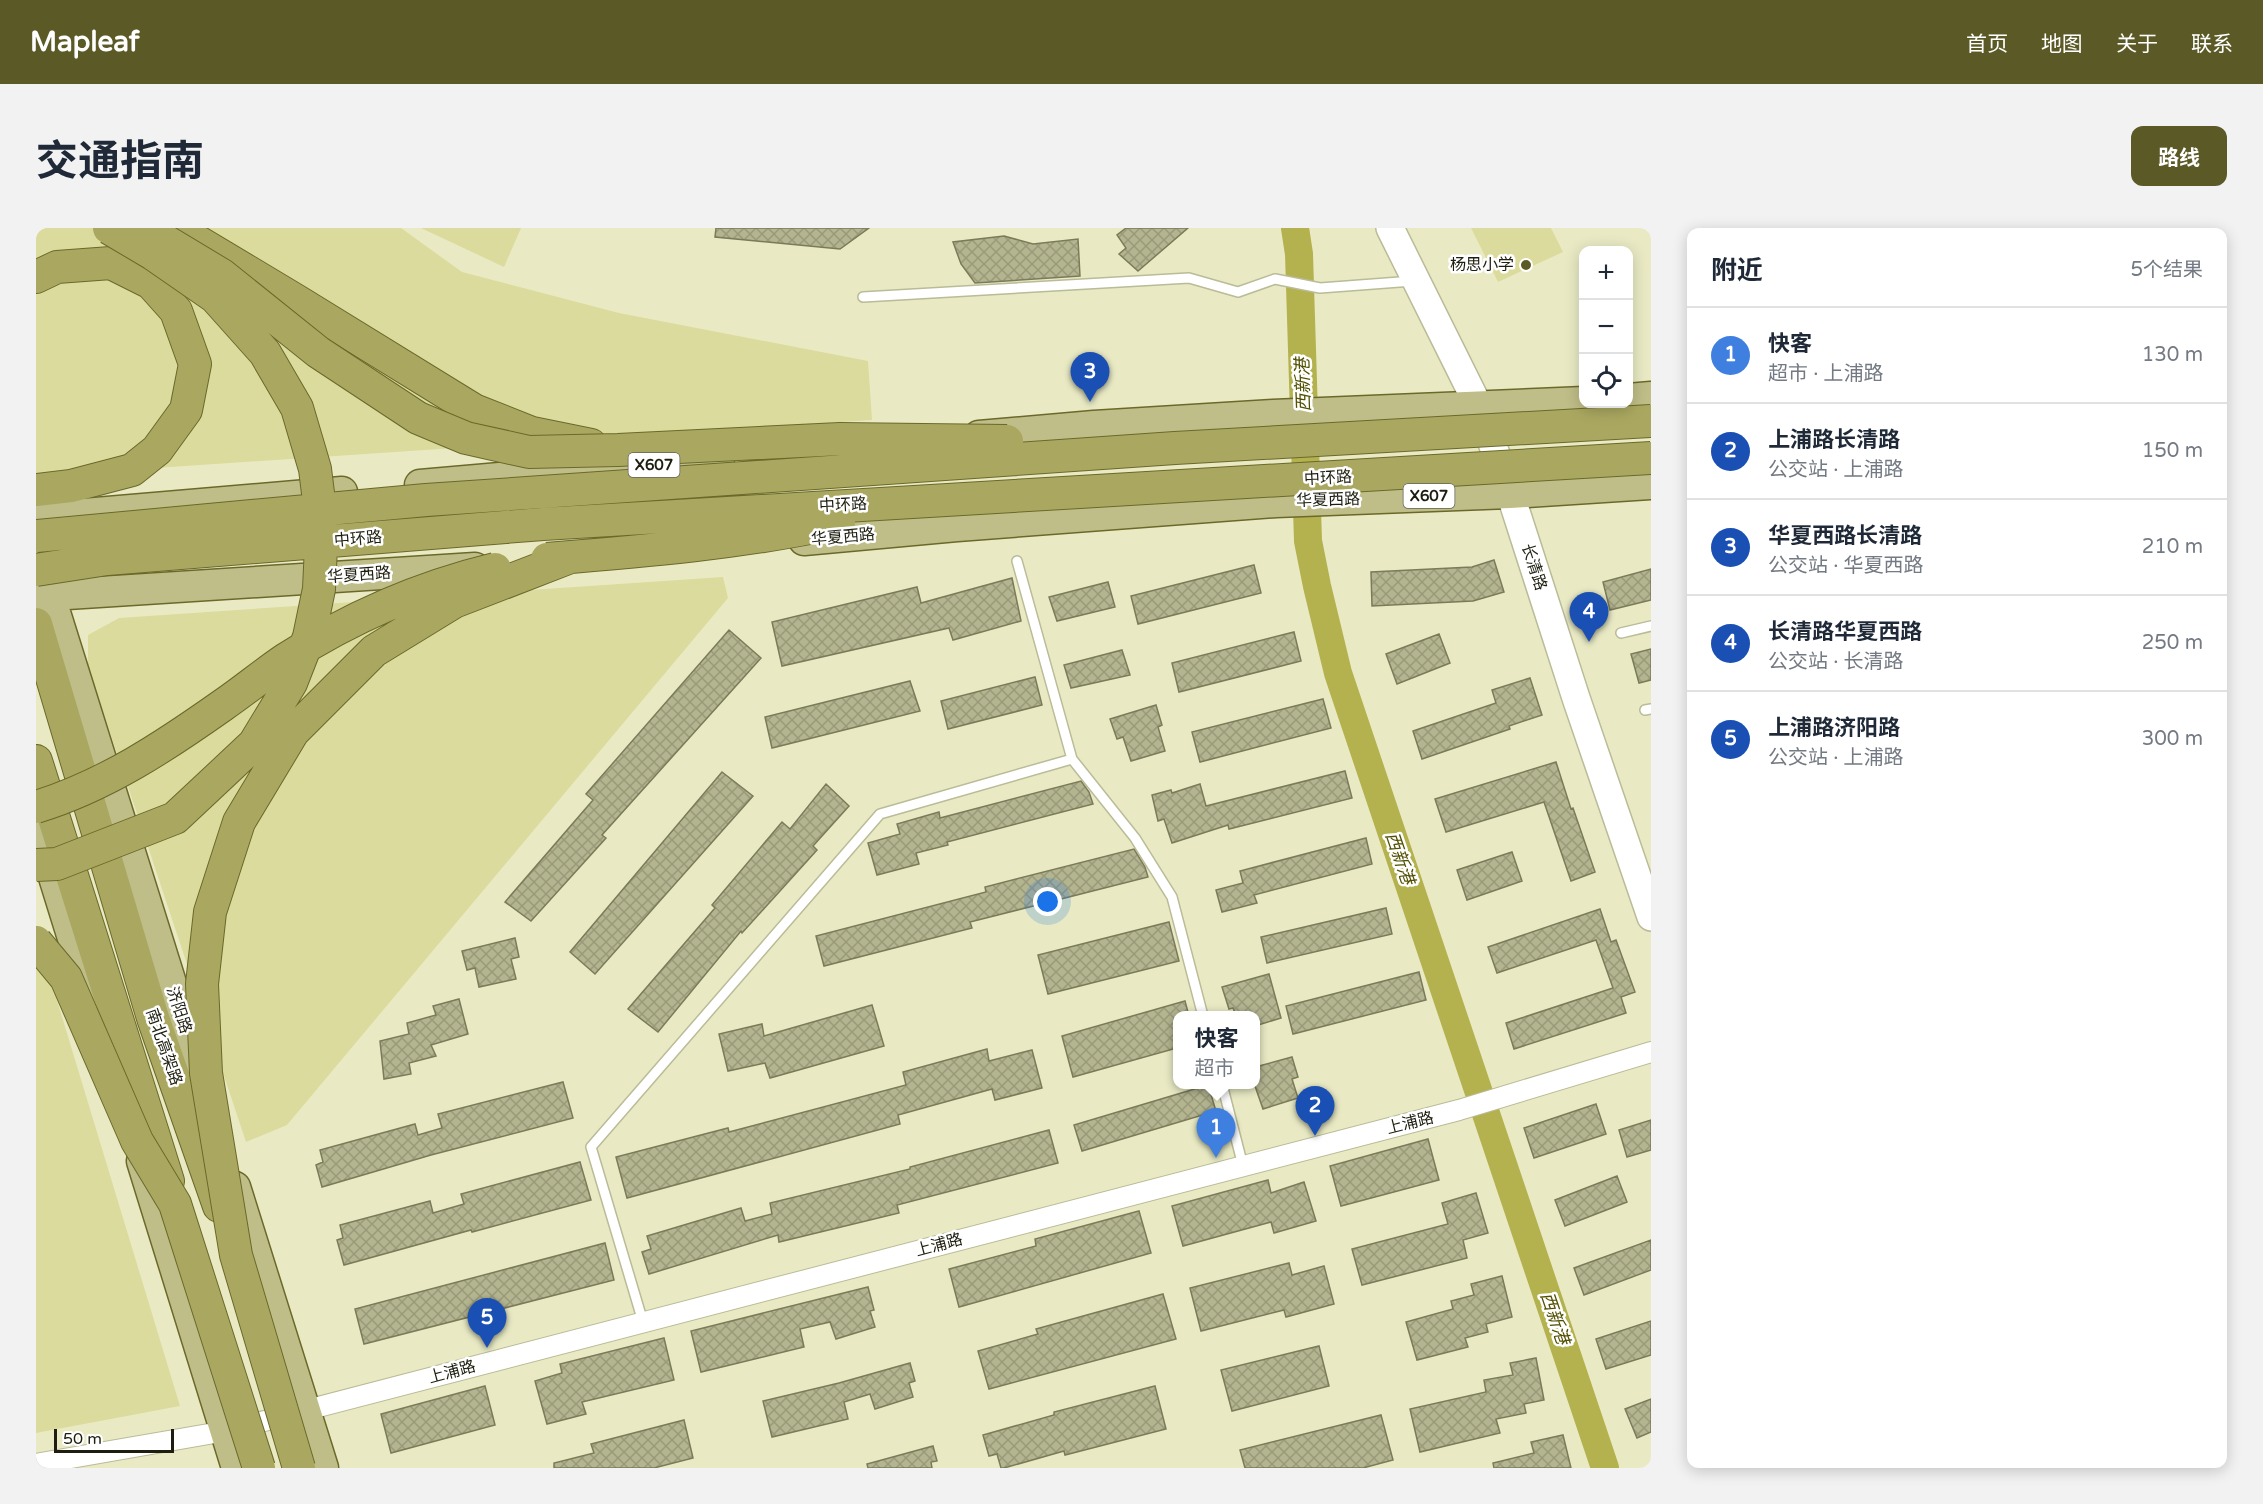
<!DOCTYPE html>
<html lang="zh">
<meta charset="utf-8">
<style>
:root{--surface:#fff;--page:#f2f2f3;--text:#1f2937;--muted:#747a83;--line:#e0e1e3;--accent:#5b5a27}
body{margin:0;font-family:"Varela Round","Noto Sans SC",sans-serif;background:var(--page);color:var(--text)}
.controls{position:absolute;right:18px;top:18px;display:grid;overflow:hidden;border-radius:12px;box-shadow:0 3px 15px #0003}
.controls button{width:54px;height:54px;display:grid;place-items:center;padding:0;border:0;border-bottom:2px solid var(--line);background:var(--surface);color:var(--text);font:30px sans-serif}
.scale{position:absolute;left:18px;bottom:15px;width:120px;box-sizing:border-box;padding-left:6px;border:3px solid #1e1e10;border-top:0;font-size:16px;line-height:21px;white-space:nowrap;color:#1e1e10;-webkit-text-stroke:4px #fff;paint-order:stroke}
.you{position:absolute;left:1012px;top:674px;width:21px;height:21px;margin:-15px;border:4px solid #fff;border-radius:50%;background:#1a73e8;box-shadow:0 0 0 9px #1a73e833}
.badge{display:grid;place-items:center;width:39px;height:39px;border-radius:50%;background:var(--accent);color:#fff;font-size:20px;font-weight:700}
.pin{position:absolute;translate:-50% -50px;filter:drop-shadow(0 2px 3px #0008)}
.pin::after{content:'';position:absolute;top:32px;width:21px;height:18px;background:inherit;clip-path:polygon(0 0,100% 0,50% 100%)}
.popup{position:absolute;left:1137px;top:783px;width:87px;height:78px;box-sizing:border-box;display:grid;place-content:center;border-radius:12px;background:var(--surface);filter:drop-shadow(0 2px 4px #0005);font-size:20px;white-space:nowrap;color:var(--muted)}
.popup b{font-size:22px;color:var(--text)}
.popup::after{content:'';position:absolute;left:50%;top:100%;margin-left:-12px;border:12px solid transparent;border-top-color:var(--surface)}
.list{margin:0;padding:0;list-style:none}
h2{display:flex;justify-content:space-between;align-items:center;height:78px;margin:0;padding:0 24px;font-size:26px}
h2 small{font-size:20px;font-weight:400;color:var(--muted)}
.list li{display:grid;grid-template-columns:39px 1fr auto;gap:18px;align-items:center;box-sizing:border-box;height:96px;padding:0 24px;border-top:2px solid var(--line)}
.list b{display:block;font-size:22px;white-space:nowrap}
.list p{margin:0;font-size:20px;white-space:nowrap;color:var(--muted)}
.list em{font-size:20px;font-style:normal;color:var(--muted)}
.icon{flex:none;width:33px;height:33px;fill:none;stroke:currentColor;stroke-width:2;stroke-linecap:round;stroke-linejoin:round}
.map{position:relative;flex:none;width:1615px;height:1240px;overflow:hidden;border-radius:12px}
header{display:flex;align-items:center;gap:36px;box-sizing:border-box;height:84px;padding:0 30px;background:var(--accent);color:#fff}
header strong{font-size:28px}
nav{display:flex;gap:33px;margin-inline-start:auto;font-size:21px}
.intro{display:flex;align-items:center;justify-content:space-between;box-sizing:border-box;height:144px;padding:0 36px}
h1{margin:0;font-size:42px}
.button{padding:15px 27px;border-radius:12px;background:var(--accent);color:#fff;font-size:21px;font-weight:700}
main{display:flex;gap:36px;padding:0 36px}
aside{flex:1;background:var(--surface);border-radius:12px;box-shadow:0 3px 15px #0003}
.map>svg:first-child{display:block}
</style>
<header>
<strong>Mapleaf</strong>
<nav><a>首页</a><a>地图</a><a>关于</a><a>联系</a></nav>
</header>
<div class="intro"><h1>交通指南</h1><a class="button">路线</a></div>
<main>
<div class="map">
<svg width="1615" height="1240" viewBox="0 0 1615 1240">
<defs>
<pattern id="building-cross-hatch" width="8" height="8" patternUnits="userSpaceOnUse" patternTransform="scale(1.5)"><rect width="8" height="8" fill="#b3b490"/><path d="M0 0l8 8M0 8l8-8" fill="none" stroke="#9a9a7b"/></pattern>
</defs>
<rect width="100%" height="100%" fill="#e9eac4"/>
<path fill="#dbdb9d" d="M 0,0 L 365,0 L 426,44 L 583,85 L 832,133 L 836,192 L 0,248 Z
M 385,0 L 485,0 L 468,39 Z
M 1435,0 L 1515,0 L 1527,24 L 1462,54 Z
M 687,349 L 692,370 L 251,897 L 210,914 L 52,438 L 52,407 L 83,390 Z
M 0,703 L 144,1178 L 0,1205 Z"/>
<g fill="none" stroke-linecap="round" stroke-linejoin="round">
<path stroke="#b4b24e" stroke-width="28" d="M 1259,0 L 1263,26 L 1272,313 L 1281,358 L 1302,445 L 1569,1240"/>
</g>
<path fill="url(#building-cross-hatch)" stroke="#7b7b59" stroke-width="1.5" d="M 680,0 L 833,0 L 804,21 L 679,9 Z
M 1090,0 L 1152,0 L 1102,43 L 1083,26 L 1090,20 L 1081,7 Z
M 968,8 L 997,16 L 1042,11 L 1044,48 L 939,55 L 925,36 L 917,14 Z
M 1458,332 L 1468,364 L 1437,373 L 1336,378 L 1335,344 L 1436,339 Z
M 1218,337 L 1225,365 L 1102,396 L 1095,368 Z
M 1615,341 L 1615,372 L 1574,382 L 1567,354 Z
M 976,350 L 985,393 L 917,412 L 913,400 L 746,438 L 736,394 L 881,359 L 885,375 Z
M 1072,354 L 1079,379 L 1021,393 L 1013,369 Z
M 693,402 L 725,430 L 566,607 L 570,610 L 495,693 L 469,674 L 557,572 L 550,566 Z
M 1258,404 L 1265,433 L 1143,464 L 1136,435 Z
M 1403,406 L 1414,435 L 1361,456 L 1350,426 Z
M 1615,421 L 1615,452 L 1603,455 L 1595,426 Z
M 1086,422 L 1094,447 L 1035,460 L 1028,437 Z
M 999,449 L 1006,477 L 912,501 L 905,473 Z
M 1494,450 L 1506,487 L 1473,498 L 1474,501 L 1386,531 L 1377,503 L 1460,475 L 1456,462 Z
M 874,453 L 884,483 L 736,520 L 729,489 Z
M 1287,471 L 1295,500 L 1164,534 L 1156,504 Z
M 1120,477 L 1126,497 L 1122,499 L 1129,523 L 1095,533 L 1087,509 L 1081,511 L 1074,491 Z
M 1520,534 L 1535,581 L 1537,580 L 1559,644 L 1535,653 L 1508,574 L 1410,604 L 1399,571 Z
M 1309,543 L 1316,570 L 1193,601 L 1192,597 L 1136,615 L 1128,591 L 1122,593 L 1116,567 L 1135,562 L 1136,565 L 1164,556 L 1170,578 Z
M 686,544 L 717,568 L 559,746 L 534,724 Z
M 1045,553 L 1053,564 L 1057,576 L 911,614 L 912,617 L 880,625 L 883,636 L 841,647 L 832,615 L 864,606 L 861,596 L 903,584 L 904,590 Z
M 790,556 L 813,578 L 777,618 L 781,622 L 706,705 L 705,703 L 622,804 L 592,781 L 679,680 L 676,677 L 746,594 L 754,601 Z
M 1330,610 L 1336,636 L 1218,667 L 1221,675 L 1186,684 L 1180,662 L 1207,655 L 1204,643 Z
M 1098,621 L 1109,639 L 1112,649 L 934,694 L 936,700 L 788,738 L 780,708 L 950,664 L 949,659 Z
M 1476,624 L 1486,653 L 1431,672 L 1421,642 Z
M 1350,680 L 1356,706 L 1231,735 L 1225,709 Z
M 1564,681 L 1575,714 L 1580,712 L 1599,764 L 1585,769 L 1590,785 L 1478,821 L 1470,795 L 1577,760 L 1560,712 L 1461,745 L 1452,719 Z
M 1133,694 L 1143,733 L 1012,766 L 1002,727 Z
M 479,710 L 483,729 L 475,731 L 480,751 L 443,759 L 439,740 L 431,742 L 426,723 Z
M 1383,744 L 1390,772 L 1257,806 L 1250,778 Z
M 1233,746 L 1245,790 L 1219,798 L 1219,788 L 1200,788 L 1197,780 L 1193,781 L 1186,759 Z
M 423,771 L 432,806 L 395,817 L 400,828 L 373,835 L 375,846 L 348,851 L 344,813 L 373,806 L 371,795 L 400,787 L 397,778 Z
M 1149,773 L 1153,788 L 1141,788 L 1141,820 L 1037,849 L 1026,808 Z
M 836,777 L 848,818 L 734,850 L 729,835 L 692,843 L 683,806 L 726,796 L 728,808 Z
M 951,821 L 953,833 L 996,822 L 1006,860 L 959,872 L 956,861 L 862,887 L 864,896 L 591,970 L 580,929 L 692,900 L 693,904 L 870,857 L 867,844 Z
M 1256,829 L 1262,849 L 1256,851 L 1262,870 L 1227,881 L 1219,858 L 1219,839 Z
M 527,854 L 537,890 L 395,927 L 286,959 L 280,937 L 287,934 L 284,922 L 379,896 L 382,907 L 406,900 L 402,886 Z
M 1172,857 L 1180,883 L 1046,923 L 1038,897 Z
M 1560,876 L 1570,906 L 1498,930 L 1488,900 Z
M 1615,892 L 1615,922 L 1591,929 L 1583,902 Z
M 1013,902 L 1022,935 L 861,977 L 863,985 L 743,1014 L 742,1007 L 613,1046 L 606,1024 L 615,1021 L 611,1008 L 705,980 L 709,993 L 736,986 L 734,975 L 874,941 L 874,939 Z
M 1392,911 L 1403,952 L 1305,978 L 1294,938 Z
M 544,934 L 555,972 L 436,1004 L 435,1002 L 308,1037 L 301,1012 L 307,1010 L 304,997 L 394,973 L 397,985 L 428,976 L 425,966 Z
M 1581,948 L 1591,974 L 1529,998 L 1519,972 Z
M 1232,952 L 1235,965 L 1268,954 L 1280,993 L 1238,1005 L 1235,994 L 1147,1018 L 1136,978 Z
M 1440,965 L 1452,1005 L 1427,1012 L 1431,1030 L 1326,1057 L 1316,1021 L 1412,996 L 1406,975 Z
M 1103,983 L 1115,1025 L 923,1079 L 913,1041 L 1000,1018 L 999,1011 Z
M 1615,1012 L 1615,1042 L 1548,1067 L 1538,1040 Z
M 569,1015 L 578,1052 L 328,1116 L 319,1081 Z
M 1253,1035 L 1256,1047 L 1288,1038 L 1298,1076 L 1250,1089 L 1248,1082 L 1165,1103 L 1154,1060 Z
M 1466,1048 L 1476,1089 L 1450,1096 L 1452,1104 L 1429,1110 L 1432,1119 L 1381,1132 L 1370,1094 L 1417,1081 L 1415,1073 L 1438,1067 L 1435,1056 Z
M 832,1059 L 838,1082 L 834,1083 L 839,1099 L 800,1111 L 794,1094 L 764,1101 L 768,1119 L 665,1144 L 655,1103 Z
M 1127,1066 L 1140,1111 L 953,1161 L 942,1123 L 1002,1106 L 1000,1101 Z
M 1615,1093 L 1615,1127 L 1570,1141 L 1560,1111 Z
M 628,1110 L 638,1152 L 546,1174 L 550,1186 L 511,1196 L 499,1153 L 526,1145 L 524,1136 Z
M 1283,1118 L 1293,1158 L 1196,1183 L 1185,1142 Z
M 1500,1130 L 1508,1172 L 1488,1176 L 1490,1185 L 1460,1191 L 1464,1205 L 1384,1224 L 1374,1181 L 1450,1164 L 1448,1152 L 1477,1147 L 1474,1135 Z
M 874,1135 L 879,1153 L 873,1155 L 877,1169 L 839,1181 L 834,1166 L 808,1174 L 812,1191 L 736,1209 L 727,1173 L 803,1155 Z
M 449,1158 L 459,1197 L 355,1225 L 345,1186 Z
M 1119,1158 L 1130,1201 L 1029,1227 L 1028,1223 L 968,1240 L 965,1240 L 961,1226 L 953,1228 L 947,1207 L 1018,1187 L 1018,1184 Z
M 1615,1171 L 1615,1204 L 1601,1210 L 1589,1181 Z
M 1345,1187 L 1357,1232 L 1327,1240 L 1209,1240 L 1204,1222 Z
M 648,1192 L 657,1230 L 618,1240 L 518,1240 L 518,1235 L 558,1225 L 555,1216 Z
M 1527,1207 L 1535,1240 L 1458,1240 L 1457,1235 L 1498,1225 L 1495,1214 Z
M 897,1218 L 901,1233 L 895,1234 L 896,1240 L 832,1240 L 831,1236 Z"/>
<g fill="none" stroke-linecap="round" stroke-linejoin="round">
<defs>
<path id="service" d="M 827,69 L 1153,50 L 1202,64 L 1239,51 L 1284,60 L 1377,53
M 981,333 L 1036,531 L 1099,610 L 1136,669 L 1167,788
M 1585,405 L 1615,398
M 1609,482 L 1615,481
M 1186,856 L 1207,938
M 607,1094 L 555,919 L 844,586 L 1036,531"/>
<path id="minor" d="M 0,1236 L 190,1203 L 1423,882 L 1615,824"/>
<path id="secondary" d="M 1354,0 L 1443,179 L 1474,265 L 1540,470 L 1615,689"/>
<path id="primary" d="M 1592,171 L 1615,169
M 943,208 L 1058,198 L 1237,187 L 1548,174
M 384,257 L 683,231
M 0,290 L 306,264
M 768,312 L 921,298 L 1240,274 L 1474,265 L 1615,256
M 0,324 L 165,851
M 0,368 L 439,340
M 0,591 L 67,807
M 106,933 L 201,1240
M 199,959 L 287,1240"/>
<path id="trunk" d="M 139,0 L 261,73 L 438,182 L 496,205 L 555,217
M 0,49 L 21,39 L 75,35 L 115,55 L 140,83 L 159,136 L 150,182 L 121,222 L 96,242 L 35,258 L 0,262
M 0,396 L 117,790 L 183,978
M 0,533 L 132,953"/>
</defs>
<use href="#service" stroke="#babb97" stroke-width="12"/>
<use href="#minor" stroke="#babb97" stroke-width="22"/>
<use href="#secondary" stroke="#babb97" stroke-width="30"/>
<use href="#primary" stroke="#6b692a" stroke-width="33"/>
<use href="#trunk" stroke="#6b692a" stroke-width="34"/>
<use href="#service" stroke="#fff" stroke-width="9"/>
<use href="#minor" stroke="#fff" stroke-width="20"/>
<use href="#secondary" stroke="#fff" stroke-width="27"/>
<use href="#primary" stroke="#bfbe88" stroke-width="30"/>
<use href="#trunk" stroke="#aaa860" stroke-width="32"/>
<defs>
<path id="trunk-bridge" d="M 108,0 L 186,47 L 282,124 L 382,190 L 430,210 L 493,224 L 582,222 L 804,211 L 971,213
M 0,308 L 390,272 L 1139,220 L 1615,193
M 511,331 C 609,323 707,315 803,294
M 0,342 L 71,331 L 507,296 L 1615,230
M 0,579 C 69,558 129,518 187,477 C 209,462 229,445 250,431 C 315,389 385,359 459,341
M 0,637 L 21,636 L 139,590 L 218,516 L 255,455 L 273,409 L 283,361 L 286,297 L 279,241 L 261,180 L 229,125 L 179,69 L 117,26 L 73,0
M 0,714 L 30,750 L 101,913 L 139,976 L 223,1240
M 263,1240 L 200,1027 L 170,845 L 166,756 L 174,684 L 203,594 L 257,504 L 338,423 L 418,374 L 532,330"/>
</defs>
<use href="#trunk-bridge" stroke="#6b692a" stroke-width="34" stroke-linecap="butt"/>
<use href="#trunk-bridge" stroke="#aaa860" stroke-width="32"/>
</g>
<circle fill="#5b5a27" stroke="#fff" stroke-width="2" cx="1490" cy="37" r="6"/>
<g text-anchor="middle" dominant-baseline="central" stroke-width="5" stroke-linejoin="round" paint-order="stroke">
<g fill="#fff" stroke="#626258" stroke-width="1.5">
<rect x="592.5" y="225" width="51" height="24" rx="4.5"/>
<rect x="1367.5" y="256" width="51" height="24" rx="4.5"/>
</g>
<g font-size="15" font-weight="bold" fill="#1e1e10">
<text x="618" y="237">X607</text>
<text x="1393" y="268">X607</text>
</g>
<g font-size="16" fill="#1e1e10" stroke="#fff" text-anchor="end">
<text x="1478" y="37">杨思小学</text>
</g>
<g font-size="16" fill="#1e1e10" stroke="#fff">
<text transform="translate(1292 250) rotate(-3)">中环路</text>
<text transform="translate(1292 272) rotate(-2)">华夏西路</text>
<text transform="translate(807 277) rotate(-3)">中环路</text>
<text transform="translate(807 309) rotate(-5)">华夏西路</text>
<text transform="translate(322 311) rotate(-5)">中环路</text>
<text transform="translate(1498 339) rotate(72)">长清路</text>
<text transform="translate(323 347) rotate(-4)">华夏西路</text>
<text transform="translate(143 782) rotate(72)">济阳路</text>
<text transform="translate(128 819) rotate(71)">南北高架路</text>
<text transform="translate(1374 895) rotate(-14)">上浦路</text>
<text transform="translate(903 1017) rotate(-15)">上浦路</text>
<text transform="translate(416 1144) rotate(-15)">上浦路</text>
</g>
<g font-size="18" font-style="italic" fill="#525000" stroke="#fff">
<text transform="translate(1267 157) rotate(-92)">西新港</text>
<text transform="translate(1364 630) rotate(71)">西新港</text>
<text transform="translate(1519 1090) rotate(71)">西新港</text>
</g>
</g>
</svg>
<div class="controls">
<button>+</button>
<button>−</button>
<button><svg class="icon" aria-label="locate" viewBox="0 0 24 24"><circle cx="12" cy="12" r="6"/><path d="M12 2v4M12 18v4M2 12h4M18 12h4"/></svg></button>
</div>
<div class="scale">50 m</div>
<div class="you"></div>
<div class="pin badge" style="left:1180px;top:930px;background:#3f7fe0">1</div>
<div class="popup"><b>快客</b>超市</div>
<div class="pin badge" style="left:1279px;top:908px;background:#1a4fb4">2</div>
<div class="pin badge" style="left:1054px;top:174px;background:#1a4fb4">3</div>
<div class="pin badge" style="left:1553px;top:414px;background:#1a4fb4">4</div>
<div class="pin badge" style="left:451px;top:1120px;background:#1a4fb4">5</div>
</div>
<aside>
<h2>附近<small>5个结果</small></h2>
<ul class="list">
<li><span class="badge" style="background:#3f7fe0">1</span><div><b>快客</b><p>超市 · 上浦路</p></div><em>130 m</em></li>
<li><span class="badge" style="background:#1a4fb4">2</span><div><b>上浦路长清路</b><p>公交站 · 上浦路</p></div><em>150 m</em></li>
<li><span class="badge" style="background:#1a4fb4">3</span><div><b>华夏西路长清路</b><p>公交站 · 华夏西路</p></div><em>210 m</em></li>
<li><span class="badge" style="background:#1a4fb4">4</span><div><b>长清路华夏西路</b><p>公交站 · 长清路</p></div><em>250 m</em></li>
<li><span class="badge" style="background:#1a4fb4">5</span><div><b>上浦路济阳路</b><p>公交站 · 上浦路</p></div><em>300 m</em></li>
</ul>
</aside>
</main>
